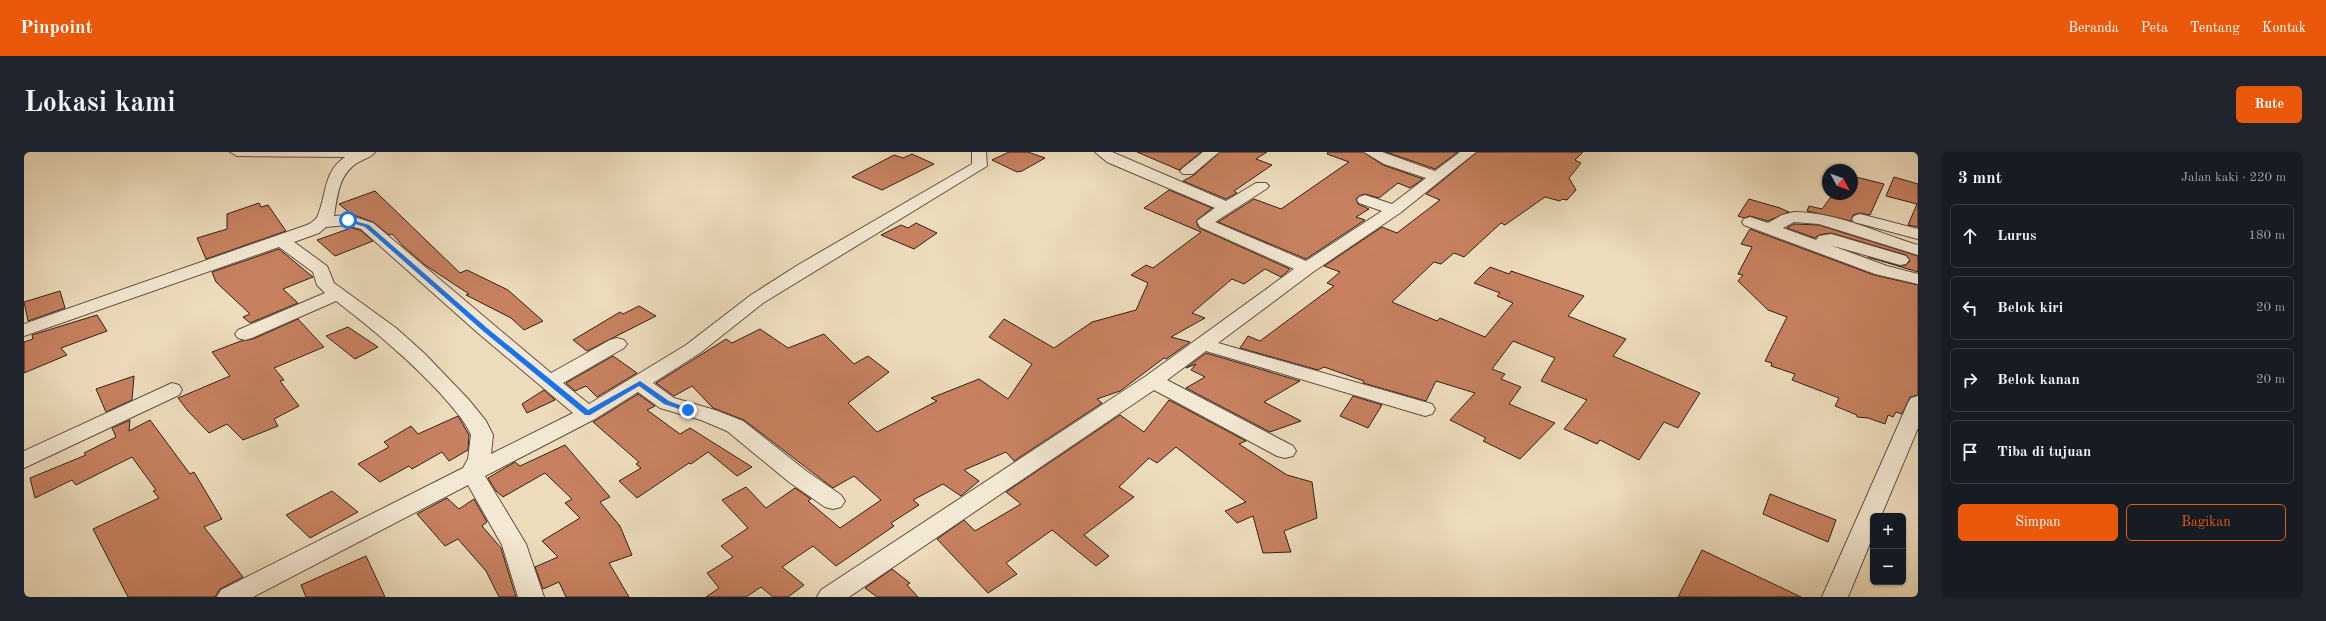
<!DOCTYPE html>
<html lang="id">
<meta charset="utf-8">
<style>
:root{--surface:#171b24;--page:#20242c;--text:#f1f3f6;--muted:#9ea1a6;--line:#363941;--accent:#ea580c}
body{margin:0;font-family:"Old Standard TT",serif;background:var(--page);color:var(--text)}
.controls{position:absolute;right:12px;bottom:12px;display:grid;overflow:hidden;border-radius:6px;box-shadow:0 1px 3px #0004}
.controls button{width:36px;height:36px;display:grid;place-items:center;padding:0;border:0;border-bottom:1px solid var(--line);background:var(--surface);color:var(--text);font:20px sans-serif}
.compass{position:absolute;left:1798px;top:12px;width:36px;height:36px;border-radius:50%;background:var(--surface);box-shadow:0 1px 3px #0004;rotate:131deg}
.stop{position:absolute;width:12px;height:12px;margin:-9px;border:3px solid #1a73e8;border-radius:50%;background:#fff}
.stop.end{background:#1a73e8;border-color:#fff;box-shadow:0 1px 4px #0008}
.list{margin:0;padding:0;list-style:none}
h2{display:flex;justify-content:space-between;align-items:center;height:52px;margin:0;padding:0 16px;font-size:17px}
h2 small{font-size:13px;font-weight:400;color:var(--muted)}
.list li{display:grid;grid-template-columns:26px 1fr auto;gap:12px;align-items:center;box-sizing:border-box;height:64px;margin:0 8px 8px;padding:0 8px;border:1px solid var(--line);border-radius:6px}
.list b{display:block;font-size:15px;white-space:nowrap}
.list em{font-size:13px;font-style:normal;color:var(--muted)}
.actions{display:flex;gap:8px;padding:12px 16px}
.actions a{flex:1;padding:9px 0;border:1px solid var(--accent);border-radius:6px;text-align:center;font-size:14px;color:var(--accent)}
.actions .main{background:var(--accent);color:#fff}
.icon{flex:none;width:22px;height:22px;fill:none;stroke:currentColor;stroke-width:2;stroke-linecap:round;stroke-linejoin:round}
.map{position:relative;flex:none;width:1894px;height:445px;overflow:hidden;border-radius:6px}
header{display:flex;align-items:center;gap:24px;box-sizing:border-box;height:56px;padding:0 20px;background:var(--accent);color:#fff}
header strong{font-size:19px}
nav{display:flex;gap:22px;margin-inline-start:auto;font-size:14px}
.intro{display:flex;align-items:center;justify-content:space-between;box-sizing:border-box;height:96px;padding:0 24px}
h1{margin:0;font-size:28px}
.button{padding:10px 18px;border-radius:6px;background:var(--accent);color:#fff;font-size:14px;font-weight:700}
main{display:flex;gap:24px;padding:0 24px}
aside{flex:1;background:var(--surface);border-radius:6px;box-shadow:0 1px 3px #0004}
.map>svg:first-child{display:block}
</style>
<header>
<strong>Pinpoint</strong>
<nav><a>Beranda</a><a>Peta</a><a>Tentang</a><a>Kontak</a></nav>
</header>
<div class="intro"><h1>Lokasi kami</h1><a class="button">Rute</a></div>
<main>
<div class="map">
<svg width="1894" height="445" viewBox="0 0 1894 445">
<rect width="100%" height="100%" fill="#eddcbc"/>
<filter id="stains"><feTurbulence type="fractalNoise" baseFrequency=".005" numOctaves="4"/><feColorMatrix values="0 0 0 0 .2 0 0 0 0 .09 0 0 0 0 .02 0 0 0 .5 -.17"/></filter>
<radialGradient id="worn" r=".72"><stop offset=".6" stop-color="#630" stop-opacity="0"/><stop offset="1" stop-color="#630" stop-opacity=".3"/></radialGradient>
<path fill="#c78160" stroke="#332017" d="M 985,0 L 1004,0 L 1021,6 L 998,19 L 993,20 L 968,8 Z
M 1113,0 L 1177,0 L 1155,18 Z
M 1196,0 L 1243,0 L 1232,7 L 1248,13 L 1210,39 L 1213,41 L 1202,47 L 1159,29 L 1170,23 Z
M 1304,0 L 1339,0 L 1359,13 L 1399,27 L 1386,36 L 1374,31 L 1355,46 L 1341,42 L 1335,44 L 1332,47 L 1334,52 L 1345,57 L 1332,65 L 1341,68 L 1282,107 L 1194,70 L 1230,47 L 1257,57 L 1325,10 L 1303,2 Z
M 1362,0 L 1434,0 L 1411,17 Z
M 1453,0 L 1559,0 L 1551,8 L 1557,11 L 1545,26 L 1552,38 L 1543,48 L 1538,47 L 1536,49 L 1521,45 L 1481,73 L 1477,71 L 1440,105 L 1430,101 L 1417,112 L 1410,110 L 1368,150 L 1413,169 L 1416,166 L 1461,185 L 1489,151 L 1473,144 L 1476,141 L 1450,131 L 1466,115 L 1485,122 L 1487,119 L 1560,144 L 1544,164 L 1602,187 L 1589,204 L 1676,241 L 1654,276 L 1640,270 L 1615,308 L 1576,288 L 1573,292 L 1540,277 L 1563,248 L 1517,229 L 1531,206 L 1489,189 L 1468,217 L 1481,222 L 1477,227 L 1497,235 L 1485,252 L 1531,271 L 1496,307 L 1459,289 L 1462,286 L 1426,268 L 1451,241 L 1412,229 L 1402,249 L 1339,231 L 1340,229 L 1300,215 L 1294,218 L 1216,196 L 1224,184 L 1236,189 L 1310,134 L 1303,131 L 1316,120 L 1300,114 L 1358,75 L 1373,81 L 1416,48 L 1402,42 Z
M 888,2 L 910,12 L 858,38 L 828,25 L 870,3 L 879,6 Z
M 1828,24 L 1860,32 L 1846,63 L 1836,61 L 1829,63 L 1827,69 L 1783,59 L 1785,54 L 1798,57 L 1809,42 L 1828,42 Z
M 1870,25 L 1894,32 L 1894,75 L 1884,73 L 1893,52 L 1862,44 Z
M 1145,38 L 1188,56 L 1172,69 L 1175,76 L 1266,117 L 1257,125 L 1241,117 L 1220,132 L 1208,127 L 1168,161 L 1181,166 L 1147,185 L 1166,190 L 1142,207 L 1140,206 L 1096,239 L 1073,247 L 1078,251 L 990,309 L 982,300 L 940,318 L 955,329 L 937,344 L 919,332 L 889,348 L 895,353 L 867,371 L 870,374 L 812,414 L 789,394 L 758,415 L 780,433 L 764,445 L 749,445 L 737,435 L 722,445 L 682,445 L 695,436 L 683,421 L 709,405 L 697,394 L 724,376 L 698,348 L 722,335 L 742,356 L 771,336 L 787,347 L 784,349 L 816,376 L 857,348 L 830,324 L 809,336 L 720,268 L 689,256 L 668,234 L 650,244 L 632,231 L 702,187 L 708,191 L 736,177 L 764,196 L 800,182 L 830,212 L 844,204 L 865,220 L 824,251 L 853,280 L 913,249 L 907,246 L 955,227 L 984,247 L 1008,212 L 965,185 L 980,167 L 1030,196 L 1068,170 L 1112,158 L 1124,131 L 1107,123 L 1122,113 L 1129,116 L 1177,80 L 1120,56 Z
M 351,39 L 436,121 L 443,118 L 484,138 L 519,169 L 500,178 L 487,166 L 442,143 L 445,142 L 401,113 L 379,94 L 368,82 L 365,83 L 349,70 L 327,62 L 315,52 Z
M 1725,47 L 1756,56 L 1765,60 L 1744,69 L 1726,64 L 1720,66 L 1714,64 Z
M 235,51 L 237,55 L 244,53 L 262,79 L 182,107 L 173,86 L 203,77 L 203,62 Z
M 892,71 L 913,81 L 890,97 L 857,83 L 877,73 L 884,76 Z
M 1770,72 L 1795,73 L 1894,104 L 1894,120 L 1844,105 L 1876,114 L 1882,113 L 1886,109 L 1882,103 L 1807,81 L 1795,83 L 1791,86 L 1763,76 Z
M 327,76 L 336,78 L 349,89 L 311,104 L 293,88 Z
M 1726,77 L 1850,123 L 1894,133 L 1894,243 L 1886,245 L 1878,262 L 1872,260 L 1869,265 L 1864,263 L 1861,272 L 1844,266 L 1833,265 L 1833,263 L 1811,254 L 1815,246 L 1768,228 L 1771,222 L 1747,214 L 1748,211 L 1741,209 L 1763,165 L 1744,158 L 1714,129 L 1719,123 L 1714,122 L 1728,95 L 1717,92 Z
M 255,97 L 289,125 L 259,137 L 274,151 L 226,171 L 219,165 L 226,162 L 192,130 L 188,120 Z
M 36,139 L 41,156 L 4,169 L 0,150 Z
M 615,154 L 632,164 L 563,199 L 549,188 L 596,160 L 599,162 Z
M 73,163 L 83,179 L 37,196 L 43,203 L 0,221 L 0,190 L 9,187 L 8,183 Z
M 274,167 L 300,195 L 250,216 L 260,228 L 256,229 L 275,254 L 250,267 L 254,274 L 219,288 L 203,272 L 185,281 L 164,259 L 154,246 L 206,224 L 188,200 L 217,189 L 229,187 Z
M 324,175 L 354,195 L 331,207 L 302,184 Z
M 1182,201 L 1276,229 L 1240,250 L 1277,269 L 1246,280 L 1162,236 L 1181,225 L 1167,218 L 1172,212 L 1162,216 Z
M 589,204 L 613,221 L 573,245 L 562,234 L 551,239 L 542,231 Z
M 110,224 L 108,248 L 82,260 L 72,237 Z
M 520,238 L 531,248 L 503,261 L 498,252 Z
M 614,242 L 631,254 L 623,258 L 656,282 L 666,276 L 728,315 L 713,324 L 684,300 L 667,312 L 665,311 L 613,346 L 595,329 L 617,316 L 612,312 L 615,310 L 569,270 Z
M 1329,244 L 1358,253 L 1344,276 L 1316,264 Z
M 1145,248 L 1222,289 L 1215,292 L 1263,323 L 1288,330 L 1293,366 L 1260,379 L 1267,400 L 1239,401 L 1229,364 L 1213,371 L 1201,359 L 1222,350 L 1152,295 L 1133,311 L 1125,306 L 1095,335 L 1110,345 L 1060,383 L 1085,404 L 1072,414 L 1028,378 L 982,411 L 993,422 L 964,441 L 913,387 L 940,368 L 951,379 L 997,352 L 982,340 L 1096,263 L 1120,280 Z
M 434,264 L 445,283 L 444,298 L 425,309 L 418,300 L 388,317 L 385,314 L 356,330 L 334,312 L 365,295 L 360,290 L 387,274 L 394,282 Z
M 106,268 L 105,279 L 126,268 L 166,322 L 170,320 L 198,367 L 180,375 L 219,425 L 196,437 L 191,445 L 104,445 L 69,377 L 135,346 L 129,339 L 132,338 L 108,305 L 52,333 L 48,328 L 11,346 L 6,326 L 62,303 L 60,301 L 92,285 L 88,276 Z
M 541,293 L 586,345 L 576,350 L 596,374 L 608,403 L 585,411 L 605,445 L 542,445 L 535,430 L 519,437 L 511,415 L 534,405 L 518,389 L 556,366 L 541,351 L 548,347 L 521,321 L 479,345 L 472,339 L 464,326 L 491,310 L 496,314 Z
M 308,339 L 334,360 L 286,386 L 262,363 Z
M 1746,342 L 1812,368 L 1804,390 L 1739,362 Z
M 423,346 L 435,357 L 450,347 L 463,370 L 458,374 L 477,396 L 492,445 L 475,445 L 462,419 L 434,387 L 421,394 L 393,362 Z
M 1678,398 L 1777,445 L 1654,445 Z
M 342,404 L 361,445 L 282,445 L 277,433 Z
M 868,417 L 886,431 L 883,433 L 894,445 L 853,445 L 841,436 Z"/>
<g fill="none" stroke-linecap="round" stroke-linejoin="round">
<defs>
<path id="street" d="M 206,0 L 351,0 C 347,6 339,7 333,11 C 315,22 313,45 310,64 L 324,63 L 349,71 L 527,221 L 586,188 L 593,186 L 600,188 L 603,192 L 600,196 L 539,231 L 565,252 L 662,193 L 727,143 L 774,113 L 948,12 L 948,0 L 962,0 L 963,14 L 739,151 L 676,201 L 629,231 L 650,246 L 691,258 L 719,269 L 781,318 L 817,343 L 821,349 L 817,355 L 809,357 L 801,355 L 765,330 L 703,279 L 677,268 L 636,256 L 614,240 L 571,267 L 461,324 L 502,392 L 520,445 L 494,445 L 478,393 L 444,333 L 229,445 L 193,445 L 197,438 L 439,316 L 444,307 L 447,283 C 440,267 427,254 416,241 C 384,207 350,178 312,149 L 228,186 L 221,188 L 214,186 L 211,182 L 214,178 L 301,141 L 293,133 L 289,120 L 255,95 L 0,184 L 0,172 L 283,73 C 287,71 293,67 294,63 C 303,42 299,20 321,5 L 213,4 ZM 323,73 L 337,77 L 454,181 L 549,261 L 467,302 L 469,283 L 462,269 L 445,248 L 401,202 L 372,176 L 310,131 L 303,114 L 270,90 L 295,81 L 302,75 Z
M 1071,0 L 1088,0 L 1202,49 L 1232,31 L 1242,31 L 1245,34 L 1242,37 L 1191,70 L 1282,109 L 1358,59 L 1335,51 L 1333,48 L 1335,45 L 1341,43 L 1368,52 L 1402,26 L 1360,12 L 1340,0 L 1358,0 L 1411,19 L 1436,0 L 1452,0 L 1376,61 L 1289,120 L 1194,191 L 1408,252 L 1411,257 L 1408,262 L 1401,264 L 1182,199 L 1143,228 L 1269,294 L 1272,299 L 1269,304 L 1261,306 L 1253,304 L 1130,238 L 825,445 L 793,445 L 797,438 L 1122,224 L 1270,117 L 1176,75 L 1173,69 L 1191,56 L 1083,10 Z
M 1179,0 L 1195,0 L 1169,22 L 1159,22 L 1156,19 L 1159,16 Z
M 1770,60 C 1812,60 1854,81 1894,93 L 1894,103 L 1795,72 L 1770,70 L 1759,76 L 1792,88 L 1795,84 L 1807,82 L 1882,104 L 1885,108 L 1882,112 L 1876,113 L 1806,93 L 1863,114 L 1894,122 L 1894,132 L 1851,122 L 1720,73 L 1718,70 L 1720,67 L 1726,65 L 1744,71 L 1758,63 Z
M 1836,62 L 1894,77 L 1894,87 L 1830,70 L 1828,67 L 1830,64 Z
M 148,231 L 155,233 L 158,238 L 155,243 L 0,316 L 0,299 Z
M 1894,244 L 1894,276 L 1857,364 L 1849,364 L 1849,384 L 1824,445 L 1798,445 L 1884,251 L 1887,246 Z"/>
</defs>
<use href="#street" stroke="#624f40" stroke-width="2"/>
<use href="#street" fill="#f3e8d3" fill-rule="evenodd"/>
</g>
<path fill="#1a73e8" d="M 324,67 L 345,73 L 463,176 L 564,258 L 616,229 L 645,249 L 668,258 L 664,260 L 640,252 L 615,234 L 566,263 L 561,263 L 459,179 L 341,75 L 322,69 Z"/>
<rect width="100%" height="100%" filter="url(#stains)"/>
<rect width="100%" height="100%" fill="url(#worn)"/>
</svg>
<div class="controls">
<button>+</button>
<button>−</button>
</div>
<svg class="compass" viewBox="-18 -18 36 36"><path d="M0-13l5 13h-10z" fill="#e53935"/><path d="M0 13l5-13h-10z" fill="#9ea1a6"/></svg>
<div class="stop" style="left:324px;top:68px"></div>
<div class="stop end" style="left:664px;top:258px"></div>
</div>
<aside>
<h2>3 mnt<small>Jalan kaki · 220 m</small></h2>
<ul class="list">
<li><svg class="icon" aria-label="ahead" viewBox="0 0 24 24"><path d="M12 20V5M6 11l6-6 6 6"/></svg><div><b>Lurus</b></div><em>180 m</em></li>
<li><svg class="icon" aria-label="left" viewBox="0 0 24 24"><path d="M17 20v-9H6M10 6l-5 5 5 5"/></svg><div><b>Belok kiri</b></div><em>20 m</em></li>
<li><svg class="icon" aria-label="right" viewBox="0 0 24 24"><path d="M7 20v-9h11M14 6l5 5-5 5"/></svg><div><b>Belok kanan</b></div><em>20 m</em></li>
<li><svg class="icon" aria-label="arrive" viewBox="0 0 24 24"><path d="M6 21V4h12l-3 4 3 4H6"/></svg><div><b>Tiba di tujuan</b></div></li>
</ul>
<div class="actions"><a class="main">Simpan</a><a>Bagikan</a></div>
</aside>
</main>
